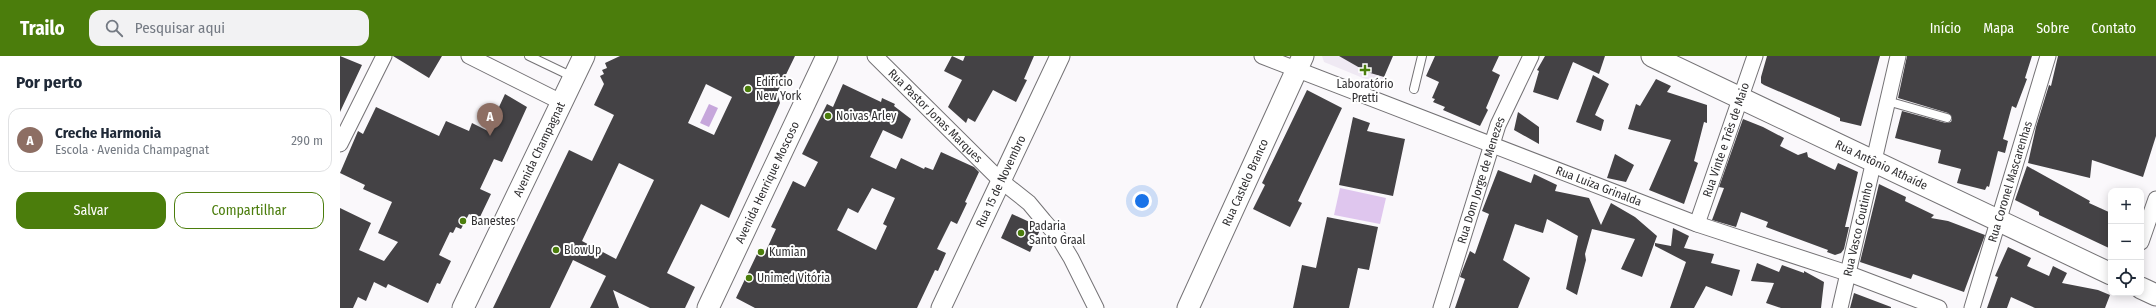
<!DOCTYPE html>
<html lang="pt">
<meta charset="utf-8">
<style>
:root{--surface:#fff;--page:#f2f2f3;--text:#1f2937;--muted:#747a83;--line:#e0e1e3;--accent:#4b7d0c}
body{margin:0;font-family:"Fira Sans Condensed",sans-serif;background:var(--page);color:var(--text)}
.controls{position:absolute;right:12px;bottom:12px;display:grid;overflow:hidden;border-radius:8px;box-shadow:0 2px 10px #0003}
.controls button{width:36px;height:36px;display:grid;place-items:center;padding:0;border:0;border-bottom:1px solid var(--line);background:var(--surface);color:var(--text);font:20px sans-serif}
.you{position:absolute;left:802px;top:145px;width:14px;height:14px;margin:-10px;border:3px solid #fff;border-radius:50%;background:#1a73e8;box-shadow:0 0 0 6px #1a73e833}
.badge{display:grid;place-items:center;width:26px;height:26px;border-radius:50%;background:var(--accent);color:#fff;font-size:13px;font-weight:700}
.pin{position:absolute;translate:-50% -33px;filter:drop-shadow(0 1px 2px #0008)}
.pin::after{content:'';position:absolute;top:21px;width:14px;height:12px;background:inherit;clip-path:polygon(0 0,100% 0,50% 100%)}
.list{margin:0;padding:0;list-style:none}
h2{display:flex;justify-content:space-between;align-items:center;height:52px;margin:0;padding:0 16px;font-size:17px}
h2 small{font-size:13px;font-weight:400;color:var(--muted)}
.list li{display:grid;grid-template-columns:26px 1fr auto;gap:12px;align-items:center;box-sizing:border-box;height:64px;margin:0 8px 8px;padding:0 8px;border:1px solid var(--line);border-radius:12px}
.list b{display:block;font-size:15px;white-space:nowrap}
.list p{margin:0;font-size:13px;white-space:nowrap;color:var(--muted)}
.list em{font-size:13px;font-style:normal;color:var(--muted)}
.actions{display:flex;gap:8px;padding:12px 16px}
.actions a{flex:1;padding:9px 0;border:1px solid var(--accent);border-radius:12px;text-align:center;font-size:14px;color:var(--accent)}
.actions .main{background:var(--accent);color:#fff}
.icon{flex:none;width:22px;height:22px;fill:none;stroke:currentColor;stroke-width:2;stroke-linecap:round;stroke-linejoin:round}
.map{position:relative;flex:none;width:1816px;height:252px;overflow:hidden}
header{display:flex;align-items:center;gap:24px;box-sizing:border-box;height:56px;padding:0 20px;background:var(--accent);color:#fff}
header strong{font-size:19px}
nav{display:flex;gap:22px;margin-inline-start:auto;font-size:14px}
.search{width:280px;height:36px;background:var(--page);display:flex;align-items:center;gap:10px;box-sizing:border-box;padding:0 14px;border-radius:12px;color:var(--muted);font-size:15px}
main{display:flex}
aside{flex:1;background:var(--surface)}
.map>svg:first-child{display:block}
</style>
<header>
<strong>Trailo</strong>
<div class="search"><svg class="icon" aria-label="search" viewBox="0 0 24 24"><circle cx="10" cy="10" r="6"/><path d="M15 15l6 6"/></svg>Pesquisar aqui</div>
<nav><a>Início</a><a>Mapa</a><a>Sobre</a><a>Contato</a></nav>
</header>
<main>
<aside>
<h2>Por perto<small></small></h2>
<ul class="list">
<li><span class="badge" style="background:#8d6e63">A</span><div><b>Creche Harmonia</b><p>Escola · Avenida Champagnat</p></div><em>290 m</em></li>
</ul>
<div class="actions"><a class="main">Salvar</a><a>Compartilhar</a></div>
</aside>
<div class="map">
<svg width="1816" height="252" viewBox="0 0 1816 252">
<rect width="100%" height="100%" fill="#faf8fb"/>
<path fill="#efe9f3" d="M 982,0 L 1053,0 L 1040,29 L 984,6 Z"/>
<path fill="#dfc6ee" d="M 1000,132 L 1046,142 L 1040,168 L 994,159 Z"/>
<path fill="#c6a6db" d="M 369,48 L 378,52 L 369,71 L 360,67 Z"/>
<path fill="#444245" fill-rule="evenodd" d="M 0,0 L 22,9 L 0,56 Z
M 53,0 L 102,0 L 89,22 Z
M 280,0 L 455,0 L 437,37 L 440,47 L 389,162 L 361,148 L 327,217 L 355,231 L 345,252 L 310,252 L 273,234 L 279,252 L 250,252 L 266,220 L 233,204 L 210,252 L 153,252 L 229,94 L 252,105 L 274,59 L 254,49 L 264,28 L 260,20 L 264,18 L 262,14 L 267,12 L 265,7 ZM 366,28 L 392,41 L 374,79 L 348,67 ZM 279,107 L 314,124 L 276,203 L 242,185 Z
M 612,0 L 623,5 L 625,0 L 694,0 L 684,23 L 687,24 L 676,46 L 653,34 L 635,66 L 628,62 L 626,67 L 608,51 L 622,24 L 604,15 Z
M 999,0 L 1053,0 L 1044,21 L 1027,16 Z
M 1095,0 L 1159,0 L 1152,15 L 1160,19 L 1146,52 L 1148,54 L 1140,70 L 1103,54 L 1105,51 L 1093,46 L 1095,43 L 1092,42 L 1099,26 L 1086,20 Z
M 1205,0 L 1265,0 L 1259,18 L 1233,6 L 1218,44 L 1193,36 L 1199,15 L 1197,14 Z
M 1427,0 L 1540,0 L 1521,70 L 1500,65 L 1500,62 L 1424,29 L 1421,27 L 1421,21 Z
M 1567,0 L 1692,0 L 1685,22 L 1687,23 L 1676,52 L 1672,50 L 1663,83 L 1668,85 L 1665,97 L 1658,95 L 1649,131 L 1647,130 L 1645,134 L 1617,127 L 1621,113 L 1598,107 L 1601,94 L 1555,82 L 1562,55 L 1606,67 L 1611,66 L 1612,63 L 1608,57 L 1558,42 Z
M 1718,0 L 1816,0 L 1816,80 L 1803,121 L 1752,104 L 1750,122 L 1688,107 L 1696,71 L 1709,29 L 1711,30 Z
M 1253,19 L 1269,28 L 1255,59 L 1264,64 L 1261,75 L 1236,66 Z
M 1316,23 L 1331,30 L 1327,36 L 1367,49 L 1367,67 L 1364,66 L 1354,105 L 1358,107 L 1344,148 L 1309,134 L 1331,84 L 1288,73 L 1296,48 L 1300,50 Z
M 503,28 L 541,46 L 542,42 L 555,48 L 554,50 L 571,63 L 562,83 L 543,74 L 530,101 L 556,113 L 561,102 L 584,113 L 585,111 L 593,114 L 601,96 L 634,111 L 639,116 L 625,146 L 627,147 L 617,168 L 611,165 L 597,193 L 606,197 L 598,215 L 595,214 L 577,252 L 415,252 L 396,242 L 418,196 L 424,199 L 436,173 L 431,171 L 453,125 L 465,131 L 478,106 L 462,98 L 487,48 L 493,51 ZM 532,132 L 555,142 L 543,168 L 547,170 L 536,194 L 497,174 L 508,152 L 518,157 Z
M 967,34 L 1002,52 L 958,145 L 962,147 L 950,171 L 913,153 L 925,129 L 922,127 Z
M 165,38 L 187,51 L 162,106 L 154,103 L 140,133 L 151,138 L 139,163 L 129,158 L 121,173 L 116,171 L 113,177 L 110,176 L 99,199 L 111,205 L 100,228 L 97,227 L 88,247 L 48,228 L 46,232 L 34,226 L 26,245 L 18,241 L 13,252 L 0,252 L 0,152 L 31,167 L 19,194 L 44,205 L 58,186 L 38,177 L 52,146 L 23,133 L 25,129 L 0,117 L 18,75 L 23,78 L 36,51 L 99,80 L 106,65 L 129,75 L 132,67 L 148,75 Z
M 1178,56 L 1199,71 L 1199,88 L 1174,74 Z
M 1013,61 L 1030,67 L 1027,75 L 1065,83 L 1053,140 L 999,129 Z
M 1403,63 L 1423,71 L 1444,82 L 1440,90 L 1458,99 L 1467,96 L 1468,101 L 1495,114 L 1498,107 L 1518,116 L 1505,171 L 1509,171 L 1504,193 L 1501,197 L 1495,199 L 1487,196 L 1488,194 L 1426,171 L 1428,166 L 1401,156 L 1396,171 L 1372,164 L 1384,132 L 1379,131 Z
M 1275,98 L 1294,109 L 1286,126 L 1267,122 Z
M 1687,110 L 1750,145 L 1749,147 L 1771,157 L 1771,193 L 1699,159 L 1699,156 L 1675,144 Z
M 1158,114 L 1191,127 L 1194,118 L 1217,129 L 1215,135 L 1249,142 L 1261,169 L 1271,147 L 1295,161 L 1317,180 L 1302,221 L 1281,213 L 1295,183 L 1252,173 L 1245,198 L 1246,204 L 1237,239 L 1226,233 L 1238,180 L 1207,163 L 1203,177 L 1175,168 L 1163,204 L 1190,222 L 1178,252 L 1115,252 L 1125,223 L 1120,221 L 1121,218 L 1130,195 L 1135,198 L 1149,158 L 1142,155 Z
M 1539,128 L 1566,141 L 1565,145 L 1594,159 L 1591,162 L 1608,165 L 1645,179 L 1624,236 L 1573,218 L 1571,223 L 1520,206 Z
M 672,158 L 696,169 L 700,174 L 690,196 L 661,182 Z
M 987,161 L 1038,171 L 1029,214 L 1018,212 L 1009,252 L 953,252 L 962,209 L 976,212 Z
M 1333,172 L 1349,180 L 1344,192 L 1374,198 L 1371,207 L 1400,214 L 1392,240 L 1366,230 L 1354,252 L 1330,252 L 1346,206 L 1315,190 L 1315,187 L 1331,190 Z
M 1668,191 L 1691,202 L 1687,210 L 1709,220 L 1713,210 L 1727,217 L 1722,227 L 1758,234 L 1770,239 L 1765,252 L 1695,252 L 1671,241 L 1667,252 L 1647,252 L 1658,221 L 1655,220 Z
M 1417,207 L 1439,216 L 1442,209 L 1464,217 L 1464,215 L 1484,226 L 1481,252 L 1441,252 L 1426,247 L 1434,227 L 1411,225 Z
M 1514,237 L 1551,251 L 1551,252 L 1510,252 Z"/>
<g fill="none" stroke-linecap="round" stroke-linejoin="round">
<defs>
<path id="service" d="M 189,0 L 233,21
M 1074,33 L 1082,0
M 1547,45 L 1607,62"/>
<g id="minor">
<path d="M 129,0 L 223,47"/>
<path id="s1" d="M 535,0 L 660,124 L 689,147 L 704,165 L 719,182 L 731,202 L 756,252"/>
<path id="s2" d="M 922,0 L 1357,168 L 1507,217 L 1599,252"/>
<path d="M 0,88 L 44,0"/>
<path id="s3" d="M 1357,168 L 1415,0"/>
<path d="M 1801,186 L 1816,143"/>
<path id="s4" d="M 1101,252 L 1158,69 L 1191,0"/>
<path id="s5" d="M 1500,252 L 1558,0"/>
<path id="s6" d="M 1632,252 L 1708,0"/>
</g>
<g id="tertiary">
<path id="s7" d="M 601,252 L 720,0"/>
</g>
<g id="secondary">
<path id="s8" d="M 1312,0 L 1771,218"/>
<path d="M 1801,232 L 1816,239"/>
<path id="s9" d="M 123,252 L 244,0"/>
<path id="s10" d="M 368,252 L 487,0"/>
<path id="s11" d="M 848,252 L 963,0"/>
</g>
</defs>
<use href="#service" stroke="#747275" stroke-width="10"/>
<use href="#minor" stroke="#747275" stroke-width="17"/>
<use href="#tertiary" stroke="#747275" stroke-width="21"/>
<use href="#secondary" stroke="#747275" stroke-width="23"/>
<use href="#service" stroke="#fff" stroke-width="8"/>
<use href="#minor" stroke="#fff" stroke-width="15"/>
<use href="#tertiary" stroke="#fff" stroke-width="19"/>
<use href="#secondary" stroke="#fff" stroke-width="21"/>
</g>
<g fill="#4b7d0c" stroke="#fff" stroke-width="1.5">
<path d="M1023 8h4v4h4v4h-4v4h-4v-4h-4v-4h4z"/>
<circle cx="408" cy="33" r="4"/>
<circle cx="488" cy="60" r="4"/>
<circle cx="123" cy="165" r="4"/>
<circle cx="681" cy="177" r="4"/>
<circle cx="216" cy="194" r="4"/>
<circle cx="421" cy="196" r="4"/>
<circle cx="409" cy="222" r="4"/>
</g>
<g text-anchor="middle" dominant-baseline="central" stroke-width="4" stroke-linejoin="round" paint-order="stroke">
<g font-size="12" fill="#313032" stroke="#fff" text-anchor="start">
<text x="416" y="26">Edifício<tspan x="416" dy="14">New York</tspan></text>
<text x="1025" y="28" text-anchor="middle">Laboratório<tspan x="1025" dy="14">Pretti</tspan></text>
<text x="496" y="60">Noivas Arley</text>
<text x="131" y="165">Banestes</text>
<text x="689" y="170">Padaria<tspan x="689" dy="14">Santo Graal</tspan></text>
<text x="224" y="194">BlowUp</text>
<text x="429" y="196">Kumian</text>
<text x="417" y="222">Unimed Vitória</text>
</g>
<g font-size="12" fill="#313032" stroke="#fff">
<text stroke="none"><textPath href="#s1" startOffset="85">Rua Pastor Jonas Marques</textPath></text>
<text stroke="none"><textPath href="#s3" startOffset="89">Rua Vinte e Três de Maio</textPath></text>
<text stroke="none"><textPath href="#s9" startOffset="176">Avenida Champagnat</textPath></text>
<text stroke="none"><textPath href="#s8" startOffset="254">Rua Antônio Athaíde</textPath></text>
<text stroke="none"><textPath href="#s4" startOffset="134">Rua Dom Jorge de Menezes</textPath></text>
<text stroke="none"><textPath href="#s10" startOffset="139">Avenida Henrique Moscoso</textPath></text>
<text stroke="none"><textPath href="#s7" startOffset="140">Rua 15 de Novembro</textPath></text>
<text stroke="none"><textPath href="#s11" startOffset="138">Rua Castelo Branco</textPath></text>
<text stroke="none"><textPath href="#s6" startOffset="132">Rua Coronel Mascarenhas</textPath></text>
<text stroke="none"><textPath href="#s2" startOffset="361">Rua Luiza Grinalda</textPath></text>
<text stroke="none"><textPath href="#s5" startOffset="81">Rua Vasco Coutinho</textPath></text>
</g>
</g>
</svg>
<div class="controls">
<button>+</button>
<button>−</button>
<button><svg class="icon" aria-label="locate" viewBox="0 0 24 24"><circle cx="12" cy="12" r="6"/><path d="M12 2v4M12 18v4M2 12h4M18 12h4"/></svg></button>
</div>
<div class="you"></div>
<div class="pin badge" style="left:150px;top:80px;background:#8d6e63">A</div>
</div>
</main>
